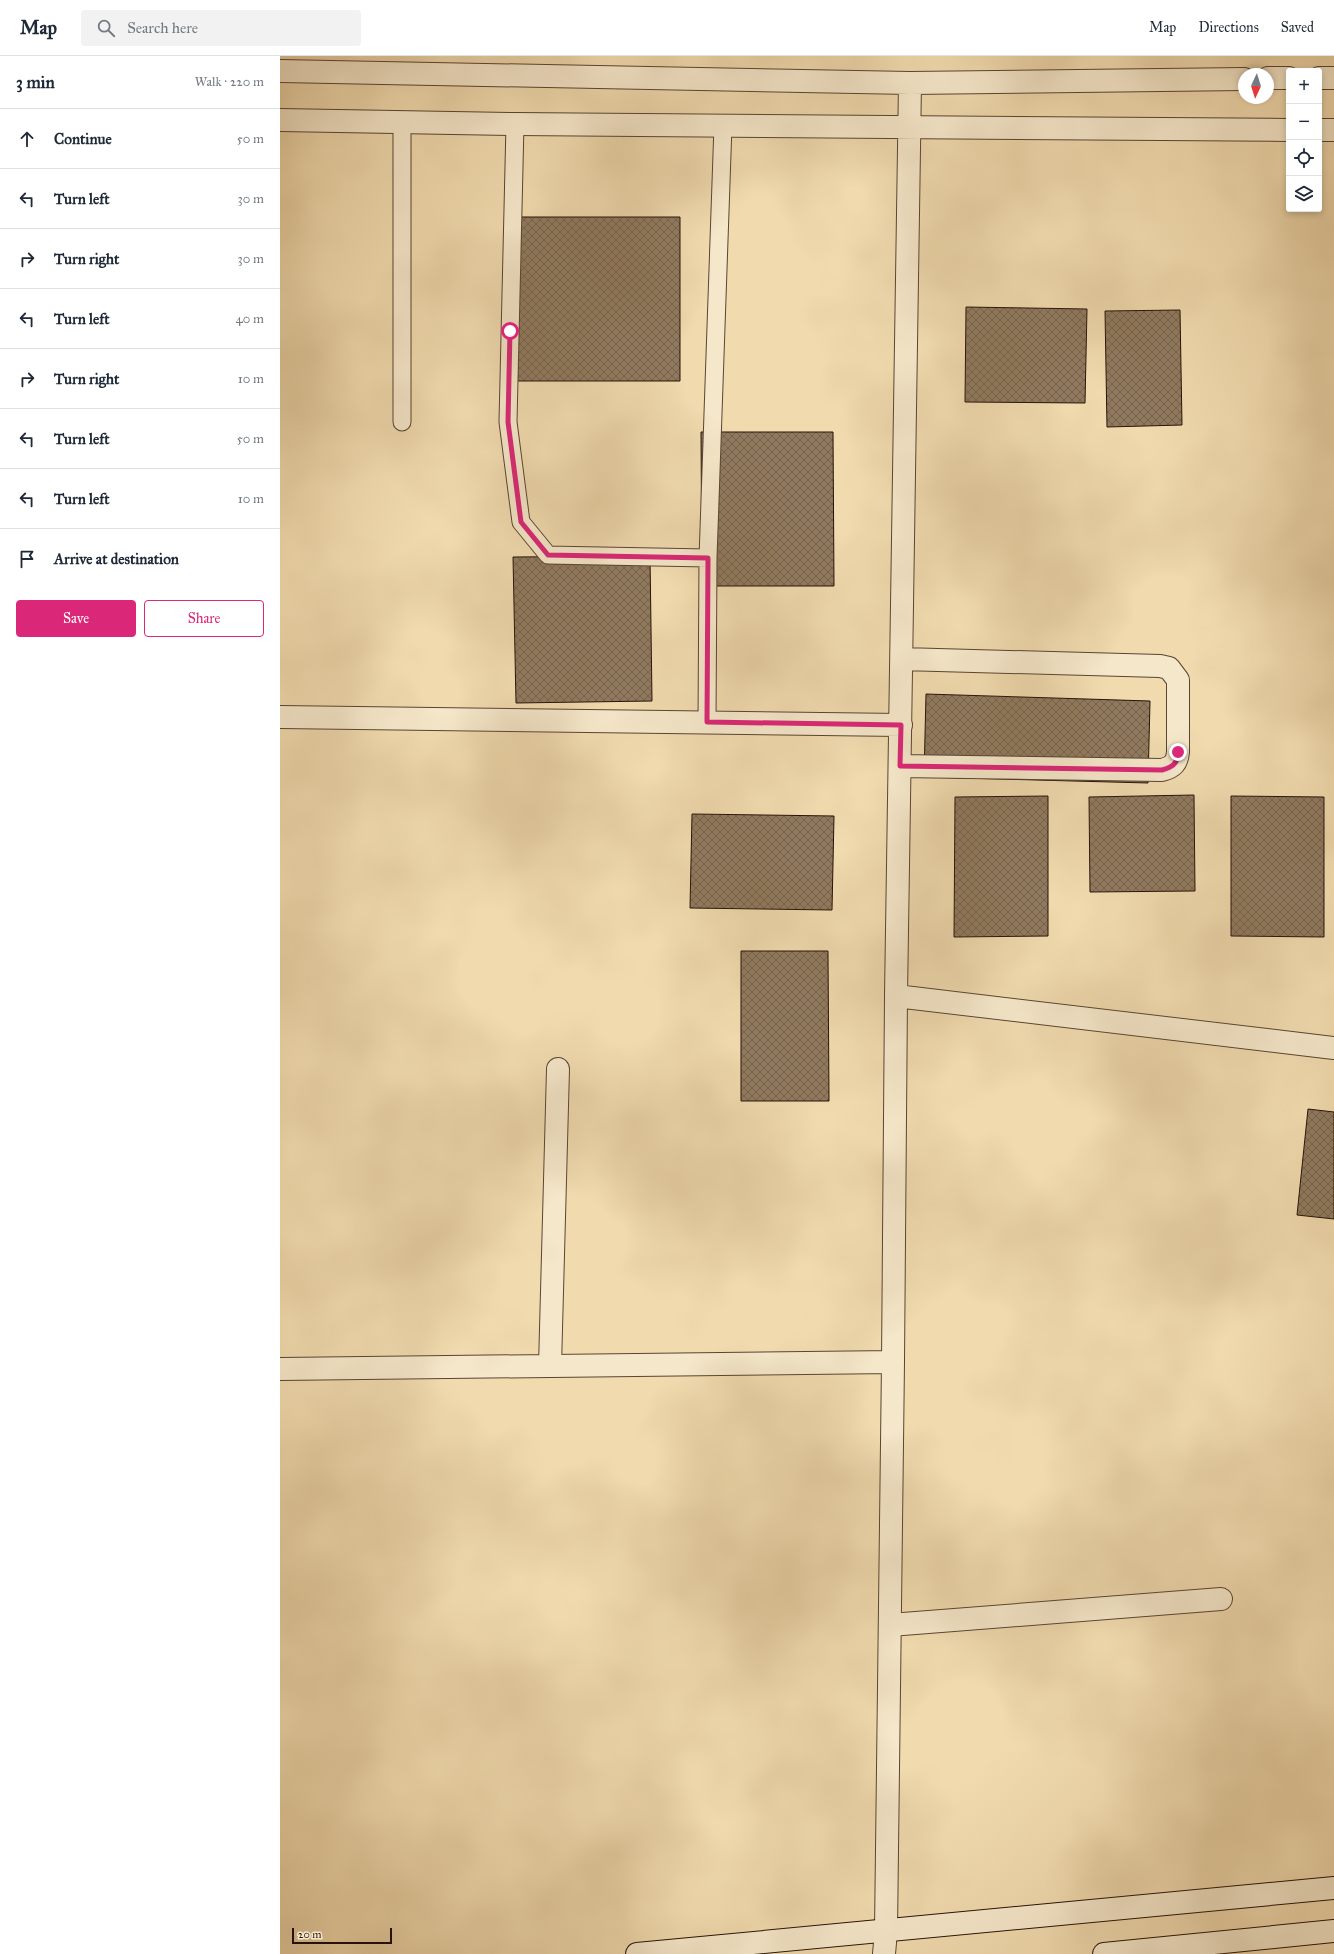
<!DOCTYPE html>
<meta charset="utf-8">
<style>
:root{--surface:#fff;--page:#f2f2f3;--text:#1f2937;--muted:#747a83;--line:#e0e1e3;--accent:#db2777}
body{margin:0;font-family:"IM FELL Great Primer",serif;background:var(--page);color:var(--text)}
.controls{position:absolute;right:12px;top:12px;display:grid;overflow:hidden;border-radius:4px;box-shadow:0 2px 6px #0003}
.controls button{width:36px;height:36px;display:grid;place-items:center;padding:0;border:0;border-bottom:1px solid var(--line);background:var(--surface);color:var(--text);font:20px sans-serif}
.compass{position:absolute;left:958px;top:12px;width:36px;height:36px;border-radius:50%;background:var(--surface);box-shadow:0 2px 6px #0003;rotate:184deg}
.scale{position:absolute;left:12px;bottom:10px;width:100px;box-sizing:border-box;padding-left:4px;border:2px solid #271309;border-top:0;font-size:11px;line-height:14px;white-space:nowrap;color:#271309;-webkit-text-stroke:3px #f5e7ca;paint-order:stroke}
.stop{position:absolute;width:12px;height:12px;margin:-9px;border:3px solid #db2777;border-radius:50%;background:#fff}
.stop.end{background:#db2777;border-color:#fff;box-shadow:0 1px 4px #0008}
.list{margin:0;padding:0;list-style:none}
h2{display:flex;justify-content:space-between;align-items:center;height:52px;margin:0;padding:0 16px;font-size:17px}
h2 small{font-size:13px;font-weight:400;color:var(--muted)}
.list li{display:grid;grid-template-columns:26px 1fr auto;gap:12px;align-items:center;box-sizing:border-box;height:60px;padding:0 16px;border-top:1px solid var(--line)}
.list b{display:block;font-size:15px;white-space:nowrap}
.list em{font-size:13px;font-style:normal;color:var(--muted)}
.actions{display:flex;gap:8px;padding:12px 16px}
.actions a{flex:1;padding:9px 0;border:1px solid var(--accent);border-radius:4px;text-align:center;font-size:14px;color:var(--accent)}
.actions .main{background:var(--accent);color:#fff}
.icon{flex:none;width:22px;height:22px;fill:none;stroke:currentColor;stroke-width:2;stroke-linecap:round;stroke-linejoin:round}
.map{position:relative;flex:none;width:1054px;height:1898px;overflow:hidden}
header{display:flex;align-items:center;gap:24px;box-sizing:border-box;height:56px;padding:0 20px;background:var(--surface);border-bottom:1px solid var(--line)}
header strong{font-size:19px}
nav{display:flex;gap:22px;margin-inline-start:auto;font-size:14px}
.search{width:280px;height:36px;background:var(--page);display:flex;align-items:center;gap:10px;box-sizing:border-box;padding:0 14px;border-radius:4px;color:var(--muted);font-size:15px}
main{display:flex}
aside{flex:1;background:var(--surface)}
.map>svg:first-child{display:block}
</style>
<header>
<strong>Map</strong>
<div class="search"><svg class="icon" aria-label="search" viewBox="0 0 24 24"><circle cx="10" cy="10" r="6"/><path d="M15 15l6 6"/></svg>Search here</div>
<nav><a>Map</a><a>Directions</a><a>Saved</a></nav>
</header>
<main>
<aside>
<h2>3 min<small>Walk · 220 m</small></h2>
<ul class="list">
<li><svg class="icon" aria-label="ahead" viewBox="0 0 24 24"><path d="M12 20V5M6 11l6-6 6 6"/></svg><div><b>Continue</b></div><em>50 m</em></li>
<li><svg class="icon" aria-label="left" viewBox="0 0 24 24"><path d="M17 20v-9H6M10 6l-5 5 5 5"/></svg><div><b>Turn left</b></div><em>30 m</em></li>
<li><svg class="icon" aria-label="right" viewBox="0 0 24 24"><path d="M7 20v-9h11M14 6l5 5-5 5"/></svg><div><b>Turn right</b></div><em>30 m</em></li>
<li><svg class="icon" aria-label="left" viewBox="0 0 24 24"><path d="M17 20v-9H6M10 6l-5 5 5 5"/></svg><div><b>Turn left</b></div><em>40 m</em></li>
<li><svg class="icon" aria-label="right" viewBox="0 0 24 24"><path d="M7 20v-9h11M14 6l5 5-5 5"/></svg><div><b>Turn right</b></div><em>10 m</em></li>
<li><svg class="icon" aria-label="left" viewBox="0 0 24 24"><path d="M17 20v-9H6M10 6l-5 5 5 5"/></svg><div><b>Turn left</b></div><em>50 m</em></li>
<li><svg class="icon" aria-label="left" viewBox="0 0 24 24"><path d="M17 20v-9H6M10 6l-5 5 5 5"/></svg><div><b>Turn left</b></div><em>10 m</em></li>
<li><svg class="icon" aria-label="arrive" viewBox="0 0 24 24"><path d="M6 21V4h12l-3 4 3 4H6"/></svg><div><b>Arrive at destination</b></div></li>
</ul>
<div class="actions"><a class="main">Save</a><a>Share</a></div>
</aside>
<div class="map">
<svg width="1054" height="1898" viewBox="0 0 1054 1898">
<defs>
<pattern id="building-cross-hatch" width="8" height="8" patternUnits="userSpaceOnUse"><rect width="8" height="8" fill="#907a5f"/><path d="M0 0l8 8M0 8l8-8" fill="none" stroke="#76634d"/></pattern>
</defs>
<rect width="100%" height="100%" fill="#f0daae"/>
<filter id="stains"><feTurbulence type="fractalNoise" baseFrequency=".005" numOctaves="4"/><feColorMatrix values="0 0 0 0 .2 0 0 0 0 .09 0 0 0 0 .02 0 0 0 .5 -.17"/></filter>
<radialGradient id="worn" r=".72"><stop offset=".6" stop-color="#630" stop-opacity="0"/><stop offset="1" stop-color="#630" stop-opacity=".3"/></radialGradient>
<path fill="url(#building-cross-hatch)" stroke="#271309" d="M 232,161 L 400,161 L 400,325 L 232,325 Z
M 686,251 L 807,253 L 805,347 L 685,346 Z
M 900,254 L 902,369 L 827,371 L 825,255 Z
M 421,376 L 553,376 L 554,530 L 422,530 Z
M 370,500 L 372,645 L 236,647 L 233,501 Z
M 646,638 L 870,645 L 868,727 L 644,721 Z
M 914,739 L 915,835 L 810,836 L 809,741 Z
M 768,740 L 768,880 L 674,881 L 675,741 Z
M 951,740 L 1044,741 L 1044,881 L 951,880 Z
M 412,758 L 554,760 L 552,854 L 410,852 Z
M 461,895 L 548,895 L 549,1045 L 461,1045 Z
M 1028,1053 L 1054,1056 L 1054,1163 L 1017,1159 Z"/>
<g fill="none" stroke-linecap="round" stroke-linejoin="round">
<defs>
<path id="lane" d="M 235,68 L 228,366 L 241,466 L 268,499 L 428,502
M 122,366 L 122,66
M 427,667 L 428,502 L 443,69"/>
<path id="street" d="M 0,15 L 630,27 L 964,23
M 988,22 L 1009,22
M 1039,22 L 1054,22
M 630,27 L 616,940 L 1054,992
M 0,64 L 235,68 L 1009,74
M 1039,74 L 1054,74
M 0,661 L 621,669
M 620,710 L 882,714 C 893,711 897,707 898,696 L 898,624 L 889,612 L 880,610 L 622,603
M 613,1306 L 616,940
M 270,1310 L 278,1013
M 0,1313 L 613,1306 L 606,1875 L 604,1898
M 610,1569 L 941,1543"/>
<path id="secondary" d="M 357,1898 L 1054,1832
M 824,1898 L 1054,1875"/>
</defs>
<use href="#lane" stroke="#594532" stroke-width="19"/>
<use href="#street" stroke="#594532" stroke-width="24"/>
<use href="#secondary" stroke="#271309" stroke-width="24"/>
<use href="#lane" stroke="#f5e7ca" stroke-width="17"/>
<use href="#street" stroke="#f5e7ca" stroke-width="22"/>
<use href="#secondary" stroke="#f5e7ca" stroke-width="22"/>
</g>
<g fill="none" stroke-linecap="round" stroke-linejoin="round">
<path stroke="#db2777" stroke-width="5" d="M 230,275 L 228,366 L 241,466 L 268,499 L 428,502 L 427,666 L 621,669 L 620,710 L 882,714 C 893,711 898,707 898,696"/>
</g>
<rect width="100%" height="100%" filter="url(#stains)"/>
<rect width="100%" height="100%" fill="url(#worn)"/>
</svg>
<div class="controls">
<button>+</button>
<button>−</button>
<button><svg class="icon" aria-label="locate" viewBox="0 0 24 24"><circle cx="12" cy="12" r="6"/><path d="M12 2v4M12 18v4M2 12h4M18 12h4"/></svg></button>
<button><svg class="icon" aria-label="layers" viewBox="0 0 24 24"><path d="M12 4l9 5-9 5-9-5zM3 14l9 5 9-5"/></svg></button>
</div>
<svg class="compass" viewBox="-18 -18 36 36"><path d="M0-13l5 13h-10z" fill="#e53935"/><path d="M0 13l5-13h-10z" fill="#747a83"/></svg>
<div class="scale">20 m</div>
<div class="stop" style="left:230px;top:275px"></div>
<div class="stop end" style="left:898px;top:696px"></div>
</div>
</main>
